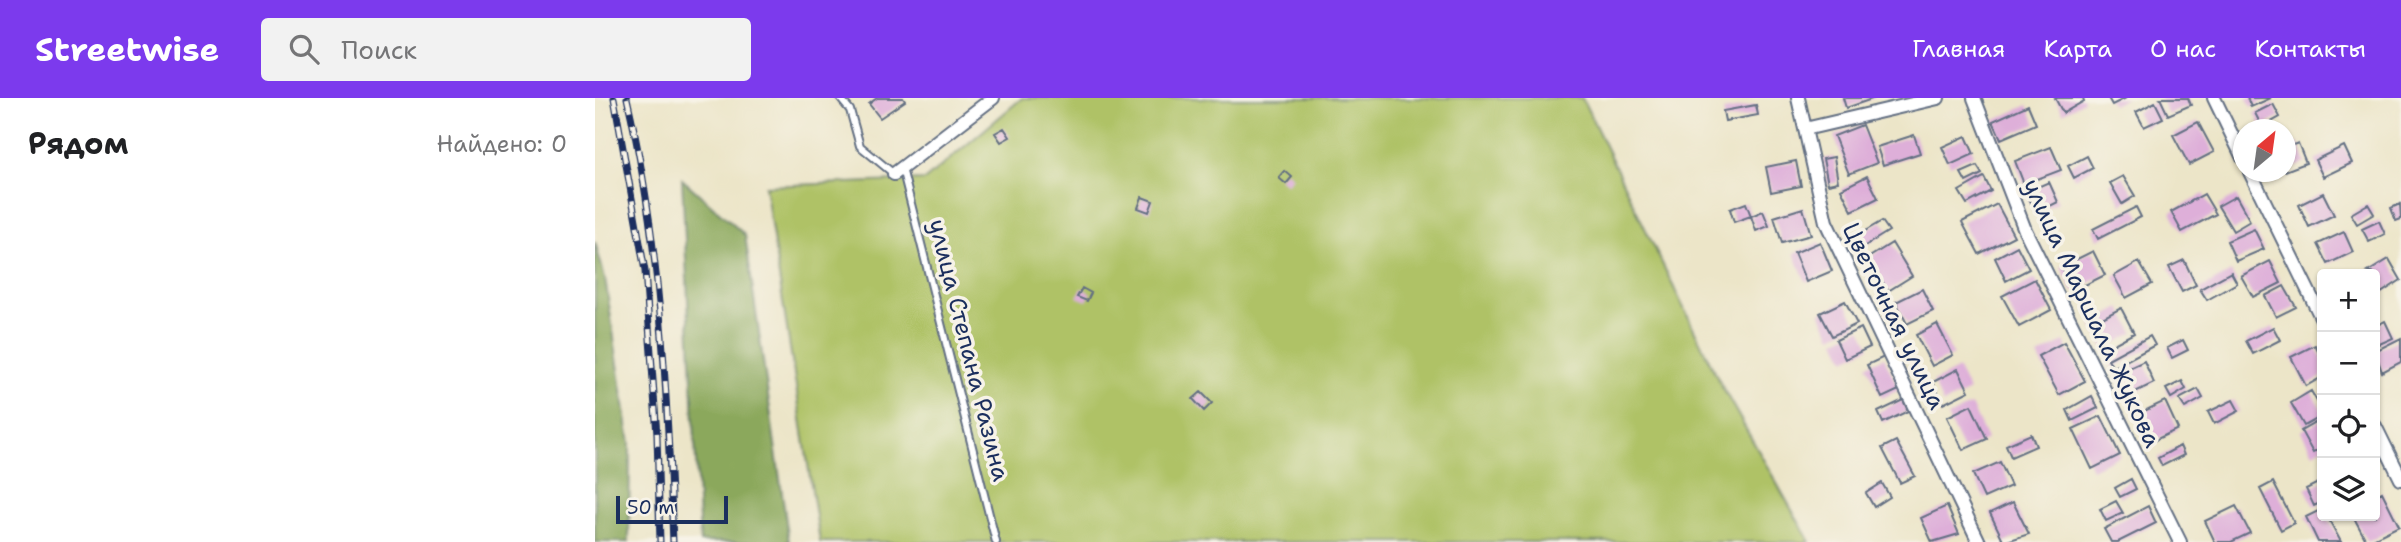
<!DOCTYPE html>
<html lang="ru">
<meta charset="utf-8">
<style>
:root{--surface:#fff;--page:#f2f2f2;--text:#202124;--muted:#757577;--line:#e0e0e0;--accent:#7c3aed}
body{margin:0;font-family:"Shantell Sans",sans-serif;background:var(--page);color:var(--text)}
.controls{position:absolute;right:21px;bottom:21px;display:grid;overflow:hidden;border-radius:7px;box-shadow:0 2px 5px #0004}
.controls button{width:63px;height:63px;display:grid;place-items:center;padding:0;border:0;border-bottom:2px solid var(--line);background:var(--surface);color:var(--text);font:35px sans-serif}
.compass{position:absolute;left:1638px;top:21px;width:63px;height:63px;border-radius:50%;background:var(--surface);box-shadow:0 2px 5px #0004;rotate:29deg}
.scale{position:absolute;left:21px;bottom:18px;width:112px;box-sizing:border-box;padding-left:7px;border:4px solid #1b2f5e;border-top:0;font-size:19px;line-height:24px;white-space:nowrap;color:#1b2f5e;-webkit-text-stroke:5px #f7f3e8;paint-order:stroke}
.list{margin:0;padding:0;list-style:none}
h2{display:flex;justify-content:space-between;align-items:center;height:91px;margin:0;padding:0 28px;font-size:30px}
h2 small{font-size:23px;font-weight:400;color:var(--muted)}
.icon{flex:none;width:38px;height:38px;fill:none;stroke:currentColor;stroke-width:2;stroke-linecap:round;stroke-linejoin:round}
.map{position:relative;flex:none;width:1806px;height:444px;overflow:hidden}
header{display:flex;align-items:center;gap:42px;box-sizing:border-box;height:98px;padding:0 35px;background:var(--accent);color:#fff}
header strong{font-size:33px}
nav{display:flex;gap:38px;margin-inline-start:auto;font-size:24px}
.search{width:490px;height:63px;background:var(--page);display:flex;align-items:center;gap:18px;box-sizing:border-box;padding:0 24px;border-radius:7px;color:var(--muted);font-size:26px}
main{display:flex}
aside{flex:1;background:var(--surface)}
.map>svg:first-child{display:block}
</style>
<header>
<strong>Streetwise</strong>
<div class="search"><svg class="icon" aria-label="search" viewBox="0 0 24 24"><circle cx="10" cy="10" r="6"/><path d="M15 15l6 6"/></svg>Поиск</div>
<nav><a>Главная</a><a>Карта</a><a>О нас</a><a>Контакты</a></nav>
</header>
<main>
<aside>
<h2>Рядом<small>Найдено: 0</small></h2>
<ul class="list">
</ul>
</aside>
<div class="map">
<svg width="1806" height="444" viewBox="0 0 1806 444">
<rect width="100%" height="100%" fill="#f7f3e8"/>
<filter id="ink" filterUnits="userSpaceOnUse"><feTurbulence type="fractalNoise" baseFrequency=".0143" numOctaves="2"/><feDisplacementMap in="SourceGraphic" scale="14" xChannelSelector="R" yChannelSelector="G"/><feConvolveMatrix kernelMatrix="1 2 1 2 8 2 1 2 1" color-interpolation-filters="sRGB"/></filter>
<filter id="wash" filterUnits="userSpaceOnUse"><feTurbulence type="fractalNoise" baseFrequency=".00686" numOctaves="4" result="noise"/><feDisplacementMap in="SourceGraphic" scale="28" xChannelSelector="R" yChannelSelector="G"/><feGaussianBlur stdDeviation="1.57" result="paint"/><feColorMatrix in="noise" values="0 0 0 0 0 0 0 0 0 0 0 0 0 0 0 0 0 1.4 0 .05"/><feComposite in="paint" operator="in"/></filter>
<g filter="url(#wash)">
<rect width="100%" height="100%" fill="#ece5c8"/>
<path fill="#afc266" stroke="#657862" stroke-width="2" d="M 427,0 L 987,0 L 1126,287 L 1215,444 L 225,444 L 170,88 L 330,82 Z"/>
<path fill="#8ba85b" stroke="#536c5c" stroke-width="2" d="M 87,81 L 150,137 L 194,444 L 105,444 Z
M 0,144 L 10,180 L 35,345 L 34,444 L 0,444 Z"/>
<g id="blocks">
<path fill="#deafd9" d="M 282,0 L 308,0 L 310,3 L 285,20 L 274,6 Z
M 1248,0 L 1280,0 L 1251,10 Z
M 1460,0 L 1488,0 L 1489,3 L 1468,15 Z
M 1513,0 L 1531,0 L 1517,7 Z
M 1565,0 L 1593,0 L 1596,7 L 1573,17 Z
M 1652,0 L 1676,0 L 1656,9 Z
M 1560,4 L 1568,20 L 1549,29 L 1541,14 Z
M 1678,6 L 1685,19 L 1667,29 L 1660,15 Z
M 1161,7 L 1163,17 L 1130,23 L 1128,13 Z
M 1433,7 L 1441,26 L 1406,41 L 1398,23 Z
M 1603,24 L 1619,54 L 1594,67 L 1578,37 Z
M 1267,27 L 1282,65 L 1254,76 L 1239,38 Z
M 409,30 L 415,39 L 406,44 L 400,35 Z
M 1319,37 L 1325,55 L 1288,67 L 1282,49 Z
M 1371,38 L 1379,56 L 1355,67 L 1347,49 Z
M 1703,45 L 1711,65 L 1690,73 L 1690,50 Z
M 1749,48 L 1757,65 L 1728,79 L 1720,62 Z
M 1456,49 L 1466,72 L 1429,86 L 1420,63 Z
M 1492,58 L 1498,70 L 1479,80 L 1473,68 Z
M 1239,59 L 1243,84 L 1233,86 L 1228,61 Z
M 1201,63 L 1206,88 L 1176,94 L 1171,69 Z
M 1382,68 L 1387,76 L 1371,84 L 1366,75 Z
M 690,73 L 697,79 L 691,86 L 684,80 Z
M 1272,78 L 1283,100 L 1257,113 L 1246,91 Z
M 1528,78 L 1540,98 L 1527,106 L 1515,85 Z
M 1389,79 L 1396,93 L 1372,106 L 1364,93 Z
M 1454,84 L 1463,104 L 1441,115 L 1431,94 Z
M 1728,95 L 1739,117 L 1714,129 L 1704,107 Z
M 1609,96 L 1621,116 L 1587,134 L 1576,114 Z
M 1641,98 L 1655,123 L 1638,133 L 1623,108 Z
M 547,99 L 558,103 L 554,114 L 543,110 Z
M 1151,105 L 1156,118 L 1139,124 L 1135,111 Z
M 1402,106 L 1419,138 L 1384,156 L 1367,124 Z
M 1773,106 L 1779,116 L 1762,126 L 1756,116 Z
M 1805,106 L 1806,121 L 1801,123 L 1796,110 Z
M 1541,109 L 1546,119 L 1503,141 L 1498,131 Z
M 1208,110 L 1216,137 L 1187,145 L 1179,119 Z
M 1168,113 L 1174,128 L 1161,133 L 1156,118 Z
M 1287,123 L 1294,133 L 1265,151 L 1258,140 Z
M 1784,123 L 1790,136 L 1774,144 L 1767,131 Z
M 1659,131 L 1669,151 L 1641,163 L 1632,143 Z
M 1749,134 L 1758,154 L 1733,166 L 1723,146 Z
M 1225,144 L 1237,173 L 1211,184 L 1199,155 Z
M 1297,145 L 1317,178 L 1293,193 L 1273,160 Z
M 1422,148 L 1434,171 L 1411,183 L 1400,160 Z
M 1498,153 L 1510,177 L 1478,193 L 1466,169 Z
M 1794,161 L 1806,182 L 1786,195 L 1780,185 L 1780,176 L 1773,174 Z
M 1589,162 L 1601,187 L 1587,194 L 1574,169 Z
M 1675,163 L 1686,185 L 1658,199 L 1646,178 Z
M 1544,164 L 1557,186 L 1531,200 L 1519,178 Z
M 1636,174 L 1642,185 L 1612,202 L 1605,191 Z
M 1440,181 L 1456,212 L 1424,229 L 1407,198 Z
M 1689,188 L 1701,209 L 1681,219 L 1670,198 Z
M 487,190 L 496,195 L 492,203 L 482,199 Z
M 1327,191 L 1338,213 L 1312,226 L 1301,204 Z
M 1250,203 L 1262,226 L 1237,238 L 1225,215 Z
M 1526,210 L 1539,235 L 1510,251 L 1496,226 Z
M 1790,223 L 1798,240 L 1780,248 L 1780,228 Z
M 1342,226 L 1358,257 L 1337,268 L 1321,237 Z
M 1678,229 L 1685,242 L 1658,256 L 1651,243 Z
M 1266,230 L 1275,249 L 1250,261 L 1241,242 Z
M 1555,238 L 1560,247 L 1518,270 L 1513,261 Z
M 1806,240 L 1806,264 L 1787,274 L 1780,253 Z
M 1588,242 L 1593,252 L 1577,260 L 1572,250 Z
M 1469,244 L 1490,283 L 1464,297 L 1443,258 Z
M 1720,247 L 1727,261 L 1727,279 L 1711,288 L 1696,259 Z
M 1289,259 L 1304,292 L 1287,300 L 1272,267 Z
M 1549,263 L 1559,285 L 1532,298 L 1521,276 Z
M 1363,271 L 1374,293 L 1348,306 L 1338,284 Z
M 1587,283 L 1591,291 L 1576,300 L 1571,291 Z
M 1603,291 L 1608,300 L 1590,310 L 1584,301 Z
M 1716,293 L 1727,312 L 1727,318 L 1709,328 L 1696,305 Z
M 606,294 L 617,305 L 609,313 L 598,301 Z
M 1497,298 L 1503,310 L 1477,323 L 1472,312 Z
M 1308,302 L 1313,313 L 1288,325 L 1283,314 Z
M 1638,302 L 1644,313 L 1619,326 L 1613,314 Z
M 1570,303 L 1583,331 L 1556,344 L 1543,316 Z
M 1376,307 L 1392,341 L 1368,352 L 1352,319 Z
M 1506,318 L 1525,357 L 1497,371 L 1478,331 Z
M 1727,321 L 1727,350 L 1718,355 L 1706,333 Z
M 1436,336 L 1441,348 L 1416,359 L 1411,347 Z
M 1301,343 L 1320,378 L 1305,385 L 1287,350 Z
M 1585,348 L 1589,357 L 1567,368 L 1563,360 Z
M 1405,364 L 1416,388 L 1389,400 L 1378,376 Z
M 1536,381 L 1541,391 L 1525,399 L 1520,390 Z
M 1727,383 L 1727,404 L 1719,408 L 1711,391 Z
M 1678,384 L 1699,425 L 1686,432 L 1665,391 Z
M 1287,385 L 1295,399 L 1279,409 L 1271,395 Z
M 1787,394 L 1804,428 L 1772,444 L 1758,418 L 1780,418 L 1780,398 Z
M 1521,403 L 1528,415 L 1511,423 L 1505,411 Z
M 1418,404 L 1434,436 L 1409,444 L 1395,415 Z
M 1352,408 L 1364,436 L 1337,444 L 1326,420 Z
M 1553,408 L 1561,425 L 1523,444 L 1516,444 L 1509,431 Z
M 1641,408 L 1655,435 L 1636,444 L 1620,444 L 1610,423 Z
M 1727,411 L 1727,418 L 1732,418 L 1746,444 L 1723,444 L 1711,419 Z"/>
</g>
</g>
<g filter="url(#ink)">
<use href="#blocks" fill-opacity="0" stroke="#646f83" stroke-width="2"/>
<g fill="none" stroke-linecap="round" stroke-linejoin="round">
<defs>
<path id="lane" d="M 245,0 L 255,12 L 265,48 L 299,76
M 307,70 L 401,444"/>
<path id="street" d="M 1203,0 L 1231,124 L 1384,444
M 1379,0 L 1430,132 L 1585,444
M 1619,0 L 1648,60
M 1210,31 L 1343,0
M 1655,74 L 1727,221
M 299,76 L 398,0
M 1780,328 L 1806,381"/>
</defs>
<use href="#lane" stroke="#646f83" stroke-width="10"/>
<use href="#street" stroke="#646f83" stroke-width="16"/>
<use href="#lane" stroke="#fff" stroke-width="6"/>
<use href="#street" stroke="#fff" stroke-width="12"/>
<defs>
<path id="rail" d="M 19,0 L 50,173 L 62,337 L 65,444
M 32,0 C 66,146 72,295 78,444"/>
</defs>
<use href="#rail" stroke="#1b2f5e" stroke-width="7"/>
<use href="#rail" stroke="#f7f3e8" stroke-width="4.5" stroke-dasharray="13" stroke-linecap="butt"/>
</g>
</g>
<g text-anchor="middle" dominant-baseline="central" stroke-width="7" stroke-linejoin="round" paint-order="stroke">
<g font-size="24" fill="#1b2f5e" stroke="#f7f3e8">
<text transform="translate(1497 215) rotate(65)">улица Маршала Жукова</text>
<text transform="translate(1299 218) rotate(64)">Цветочная улица</text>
<text transform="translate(374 252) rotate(76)">улица Степана Разина</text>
</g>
</g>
</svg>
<div class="controls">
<button>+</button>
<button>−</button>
<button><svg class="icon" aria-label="locate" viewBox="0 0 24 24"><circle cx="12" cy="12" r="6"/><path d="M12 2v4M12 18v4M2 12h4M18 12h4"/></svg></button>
<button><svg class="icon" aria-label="layers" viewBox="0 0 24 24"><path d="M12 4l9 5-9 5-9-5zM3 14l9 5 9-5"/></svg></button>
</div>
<svg class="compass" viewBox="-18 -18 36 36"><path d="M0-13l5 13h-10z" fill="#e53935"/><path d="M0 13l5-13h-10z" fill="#757577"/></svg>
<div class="scale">50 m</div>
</div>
</main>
